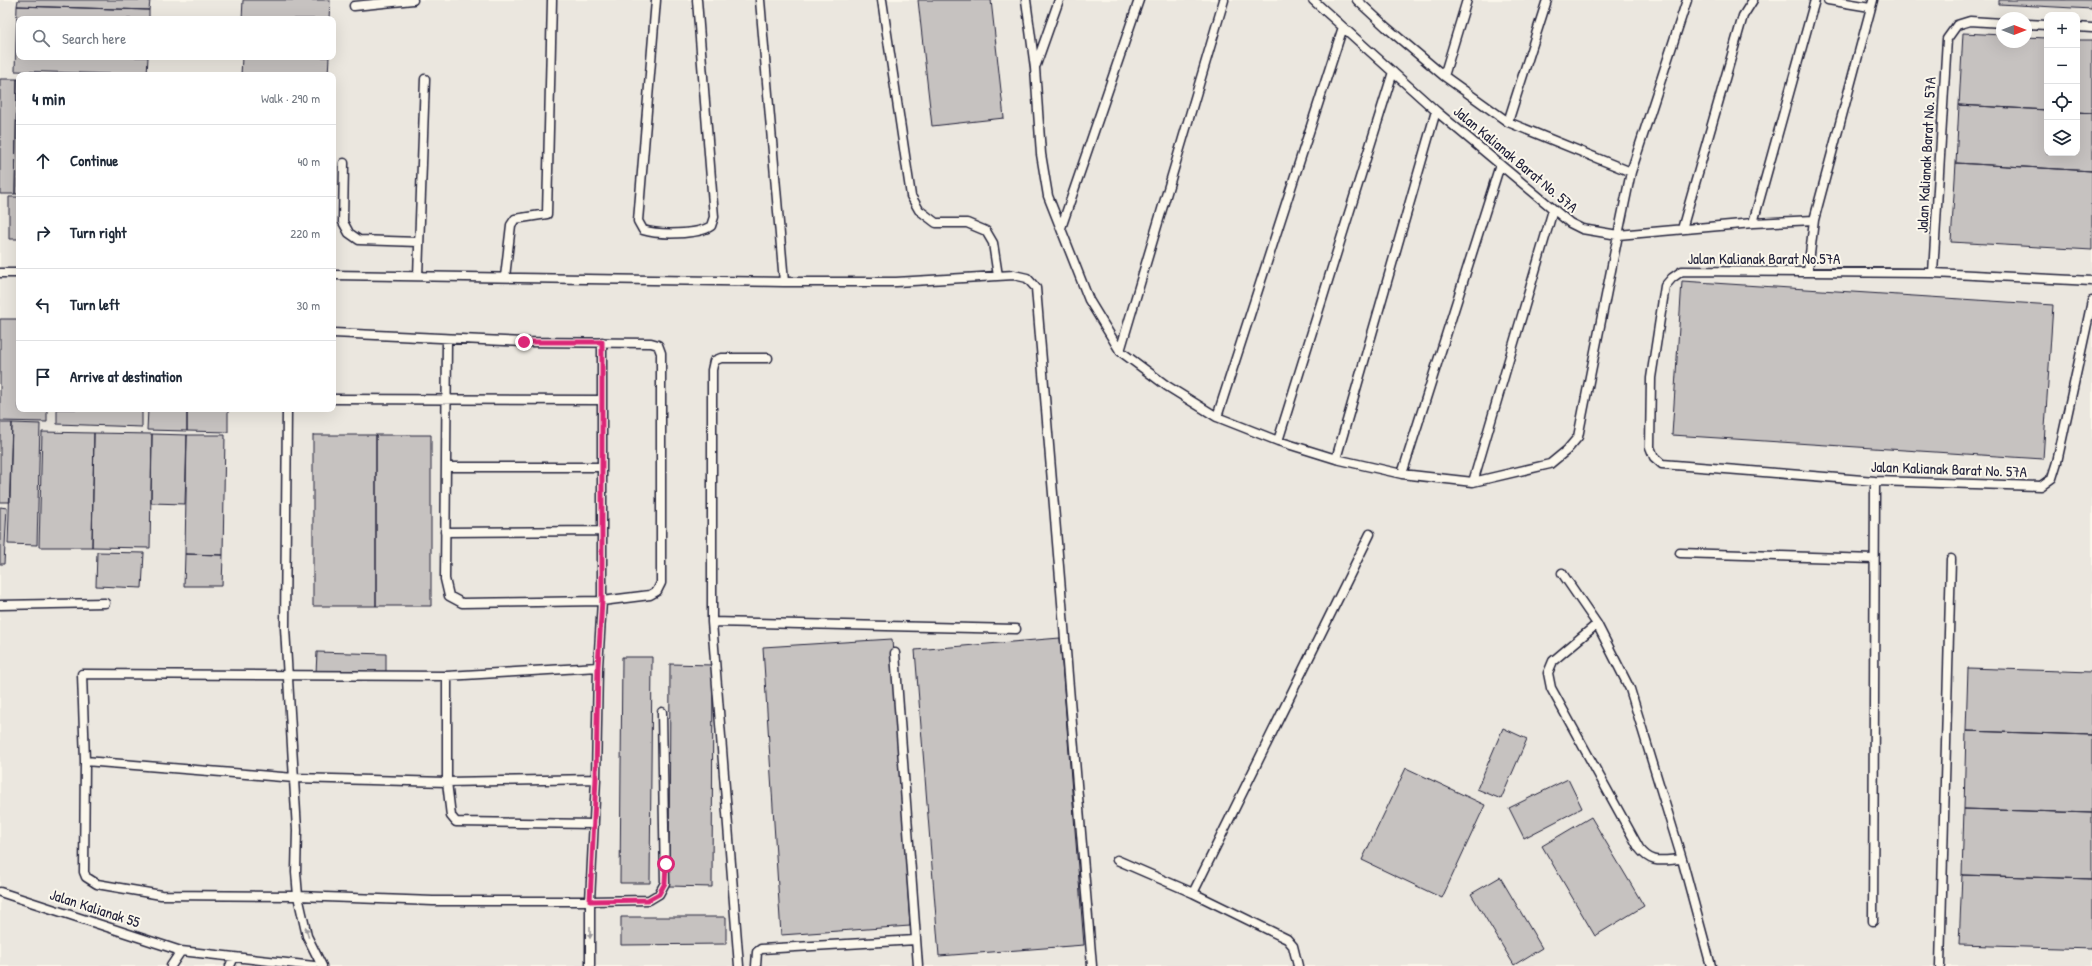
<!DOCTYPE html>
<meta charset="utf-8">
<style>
:root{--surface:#fff;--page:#f2f2f3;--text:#1f2937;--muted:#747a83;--line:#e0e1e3}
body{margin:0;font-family:"Patrick Hand",sans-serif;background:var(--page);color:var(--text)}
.controls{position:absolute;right:12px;top:12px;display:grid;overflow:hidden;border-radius:8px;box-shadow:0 4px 16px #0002}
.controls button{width:36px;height:36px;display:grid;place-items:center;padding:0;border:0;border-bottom:1px solid var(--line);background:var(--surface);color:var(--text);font:20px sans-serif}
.compass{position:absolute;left:1996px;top:12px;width:36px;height:36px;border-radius:50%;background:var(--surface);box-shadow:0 4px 16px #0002;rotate:90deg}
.stop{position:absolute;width:12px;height:12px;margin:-9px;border:3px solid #db2777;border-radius:50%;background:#fff}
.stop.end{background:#db2777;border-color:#fff;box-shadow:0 1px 4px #0008}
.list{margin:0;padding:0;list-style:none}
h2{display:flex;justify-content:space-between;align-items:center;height:52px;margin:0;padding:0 16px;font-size:17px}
h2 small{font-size:13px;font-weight:400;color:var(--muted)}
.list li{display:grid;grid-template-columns:26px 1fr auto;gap:12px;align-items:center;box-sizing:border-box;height:72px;padding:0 16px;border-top:1px solid var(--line)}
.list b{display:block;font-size:15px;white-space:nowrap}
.list em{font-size:13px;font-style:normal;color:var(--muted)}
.icon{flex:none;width:22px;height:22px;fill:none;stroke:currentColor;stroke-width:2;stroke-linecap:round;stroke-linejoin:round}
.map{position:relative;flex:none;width:2092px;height:966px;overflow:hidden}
.search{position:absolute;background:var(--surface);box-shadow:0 4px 16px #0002;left:16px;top:16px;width:320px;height:44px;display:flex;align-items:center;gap:10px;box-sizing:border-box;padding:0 14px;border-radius:8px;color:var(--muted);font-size:15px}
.panel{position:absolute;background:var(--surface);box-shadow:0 4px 16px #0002;left:16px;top:72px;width:320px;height:340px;border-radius:8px}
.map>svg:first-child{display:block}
</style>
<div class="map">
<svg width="2092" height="966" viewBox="0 0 2092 966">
<rect width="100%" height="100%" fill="#fbf7ec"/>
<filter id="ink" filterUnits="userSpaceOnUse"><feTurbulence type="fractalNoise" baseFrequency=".025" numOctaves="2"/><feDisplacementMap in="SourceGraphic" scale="8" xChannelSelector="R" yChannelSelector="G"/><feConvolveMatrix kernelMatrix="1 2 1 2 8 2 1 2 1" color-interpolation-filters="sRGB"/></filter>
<g filter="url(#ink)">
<path fill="#ebe7df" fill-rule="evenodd" d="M 0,0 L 2092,0 L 2092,966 L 0,966 ZM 2047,15 L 2077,15 L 2077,153 L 2047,153 ZM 2002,18 L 2026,18 L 2026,42 L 2002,42 ZM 19,19 L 333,19 L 333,57 L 19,57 ZM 19,75 L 333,75 L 333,409 L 19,409 Z"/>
<path fill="#c6c2c0" stroke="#22223b" d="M 18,0 L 150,0 L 149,10 L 17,6 Z
M 243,0 L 330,0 L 329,19 L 242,19 Z
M 918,0 L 991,0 L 1004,118 L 932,126 Z
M 1999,0 L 2092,0 L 2092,9 L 1999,4 Z
M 17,6 L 149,10 L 149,19 L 19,19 L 19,57 L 148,57 L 147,75 L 15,71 Z
M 1963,33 L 2002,35 L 2002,42 L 2026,42 L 2026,37 L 2047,38 L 2047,110 L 1959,105 Z
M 2077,40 L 2092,40 L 2092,113 L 2077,112 Z
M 242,57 L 329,57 L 328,75 L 241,75 Z
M 0,79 L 17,79 L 15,194 L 0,194 Z
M 17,79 L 19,79 L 19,194 L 15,194 Z
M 1959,105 L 2047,110 L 2047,153 L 2077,153 L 2077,112 L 2092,113 L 2092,171 L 1956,163 Z
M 1956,163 L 2092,171 L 2092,250 L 1951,242 Z
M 9,197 L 19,197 L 19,239 L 9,239 Z
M 1682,281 L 2053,305 L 2043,459 L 1672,435 Z
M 0,319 L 19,319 L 19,409 L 47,409 L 47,422 L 0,421 Z
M 57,409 L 142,409 L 142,427 L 57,424 Z
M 148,409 L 187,409 L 187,431 L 147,430 Z
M 187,409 L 228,409 L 228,432 L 187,431 Z
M 0,423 L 12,423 L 10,502 L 0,502 Z
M 12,423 L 40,424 L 37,545 L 8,544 Z
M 42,432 L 94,433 L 92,547 L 39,547 Z
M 94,433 L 152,434 L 150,548 L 92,547 Z
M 152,434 L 187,435 L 185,504 L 151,503 Z
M 187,435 L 225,435 L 223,555 L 185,554 Z
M 313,435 L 376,435 L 376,606 L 313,606 Z
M 376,435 L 431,435 L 431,606 L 376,606 Z
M 0,507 L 7,508 L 4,564 L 0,564 Z
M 97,552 L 144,553 L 142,588 L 96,586 Z
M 185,554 L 223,555 L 222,586 L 184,586 Z
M 1060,638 L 1084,945 L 939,956 L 915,650 Z
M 892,639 L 910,926 L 781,935 L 763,647 Z
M 317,652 L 386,654 L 386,675 L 316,673 Z
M 622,657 L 652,657 L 650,883 L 620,883 Z
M 670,664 L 713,665 L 712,887 L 669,886 Z
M 1968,668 L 2092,672 L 2092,735 L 1966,731 Z
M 1503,728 L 1527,739 L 1501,799 L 1477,789 Z
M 1966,731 L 2092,735 L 2092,813 L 1964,809 Z
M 1406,768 L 1485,805 L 1442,898 L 1362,860 Z
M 1568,779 L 1582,808 L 1524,838 L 1509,808 Z
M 1964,809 L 2092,813 L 2092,879 L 1962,875 Z
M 1591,817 L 1644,906 L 1595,936 L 1542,846 Z
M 1962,875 L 2092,879 L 2092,949 L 1959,945 Z
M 1500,877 L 1542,948 L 1514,965 L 1471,894 Z
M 621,917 L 726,917 L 726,944 L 621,945 Z"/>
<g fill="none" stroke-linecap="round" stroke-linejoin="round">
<defs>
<path id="lane" d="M 656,0 L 638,221 L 643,230 C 658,235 698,235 711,226 L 714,217 L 697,0
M 760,0 L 784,282
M 882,0 L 911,196 L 919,210 L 936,223 L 967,223 L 986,231 L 993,243 L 998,276
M 1026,0 L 1035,68 L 1041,154 L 1048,196 L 1089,300 L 1120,351 L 1167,386 L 1217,417 L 1278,441 L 1336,459 L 1402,474 L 1473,482 L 1550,464 L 1567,450 L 1578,437 L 1618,235 L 1753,223 L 1814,220
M 1313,0 L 1436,111 L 1570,223 L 1582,229 L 1618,235 L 1631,172 L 1687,0
M 1357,0 L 1386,27 L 1444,76 L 1508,122 L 1631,172
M 1828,0 L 1870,7
M 354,6 L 413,0
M 2026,24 L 2047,25
M 2077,27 L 2092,28
M 1036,65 L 1059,0
M 1444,76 L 1467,0
M 1508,122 L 1547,0
M 344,163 L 343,222 L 349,233 L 359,240 L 418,242
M 1753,223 L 1815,0
M 1061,228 L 1139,0
M 1682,229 L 1743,16 L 1753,0
M 1808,271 L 1814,220 L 1873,0
M 0,273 L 19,273
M 1933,273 L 1947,39 L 1957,25 L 1970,21 L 2002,23
M 333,275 L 784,282 L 896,282 L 1014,275 L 1027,278 L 1036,288 L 1092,966
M 418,276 L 425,79
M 505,277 L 511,225 L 515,219 L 547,214 L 552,0
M 2092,281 L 1933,273 L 1682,271 L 1672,278 L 1665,286 L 1651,378 L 1650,447 L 1654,457 L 1662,464 L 1875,481 L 2041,486 L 2052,478 L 2057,462 L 2092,301
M 333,333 L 524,342 L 651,343 L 658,345 L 661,353 L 661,583 L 657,591 L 650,595 L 602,601 L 462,603 L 449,596 L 445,579 L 447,339
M 1120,351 L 1224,0
M 333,399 L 602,400
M 287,409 L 285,628 L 297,830 L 296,872 L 298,896 L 433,901 L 590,901 L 596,779 L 598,667 L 602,601 L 602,342
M 1217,417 L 1343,27
M 1278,441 L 1393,72
M 1336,459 L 1436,111
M 446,467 L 602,467
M 1402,474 L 1500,165
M 1473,482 L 1553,210
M 445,532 L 602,531
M 1680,553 L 1874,559
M 1562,573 L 1597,624 L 1630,689 L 1682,859 L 1711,966
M 0,605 L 105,603
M 712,622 L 1016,629
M 1597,624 L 1553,661 L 1548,673 L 1551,688 L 1639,848 C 1652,865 1662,860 1682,859
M 895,653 L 918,966
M 447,676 L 447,782 L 451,816 L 456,822 L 594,824
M 85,761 L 82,674 L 447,676 L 598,667
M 1117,860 L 1193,893
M 0,892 L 181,951 L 314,966
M 1873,921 L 1875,481
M 171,966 L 181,951
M 230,966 L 234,957
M 322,966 L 307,936 L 298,896 L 161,895 L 97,884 L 86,877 L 84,872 L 85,761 L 294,778 L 447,782 L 596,779
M 590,966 L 590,901 L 649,900 L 659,894 L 665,883 L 662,712
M 739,966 L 712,622 L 712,370 L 714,361 L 721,358 L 768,358
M 756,966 L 757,952 L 761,949 L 916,940
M 1298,966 L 1293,946 L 1287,939 L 1193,893 L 1370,534
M 1940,966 L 1951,559"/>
</defs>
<use href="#lane" stroke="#22223b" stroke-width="11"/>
<use href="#lane" stroke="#fbf7ec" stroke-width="8"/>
</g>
<defs><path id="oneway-solid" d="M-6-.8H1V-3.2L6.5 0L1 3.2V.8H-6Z"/></defs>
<g fill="#99979c">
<use href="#oneway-solid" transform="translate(307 932) rotate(-106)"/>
<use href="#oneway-solid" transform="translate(590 933) rotate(90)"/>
</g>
</g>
<g fill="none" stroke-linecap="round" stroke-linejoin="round" filter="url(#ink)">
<path stroke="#db2777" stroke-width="5" d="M 524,342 L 602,342 L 602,600 L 598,667 L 596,778 L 590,901 L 648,900 L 659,894 L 665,883 L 666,864"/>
</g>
<g text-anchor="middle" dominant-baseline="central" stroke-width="4" stroke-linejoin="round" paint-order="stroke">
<g font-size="15" fill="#22223b" stroke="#fbf7ec">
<text transform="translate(1926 155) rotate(-87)">Jalan Kalianak Barat No. 57A</text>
<text transform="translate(1516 159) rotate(40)">Jalan Kalianak Barat No. 57A</text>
<text x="1764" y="258">Jalan Kalianak Barat No.57A</text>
<text transform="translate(1949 469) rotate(2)">Jalan Kalianak Barat No. 57A</text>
<text transform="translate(95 908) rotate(18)">Jalan Kalianak 55</text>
</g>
</g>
</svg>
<div class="controls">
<button>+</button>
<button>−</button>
<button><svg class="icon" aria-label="locate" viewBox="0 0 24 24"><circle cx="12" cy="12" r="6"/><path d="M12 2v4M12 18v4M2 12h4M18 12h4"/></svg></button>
<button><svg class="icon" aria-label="layers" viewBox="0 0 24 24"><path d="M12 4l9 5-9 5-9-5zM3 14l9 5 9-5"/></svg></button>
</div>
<svg class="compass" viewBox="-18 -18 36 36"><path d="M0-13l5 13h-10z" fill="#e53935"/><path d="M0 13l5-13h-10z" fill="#747a83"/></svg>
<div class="stop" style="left:666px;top:864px"></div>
<div class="stop end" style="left:524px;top:342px"></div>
<div class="search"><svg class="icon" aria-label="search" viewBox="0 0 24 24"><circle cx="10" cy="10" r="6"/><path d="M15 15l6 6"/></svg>Search here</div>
<section class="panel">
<h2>4 min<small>Walk · 290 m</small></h2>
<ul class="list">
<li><svg class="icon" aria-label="ahead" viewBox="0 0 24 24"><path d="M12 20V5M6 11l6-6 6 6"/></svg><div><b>Continue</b></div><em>40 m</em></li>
<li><svg class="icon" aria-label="right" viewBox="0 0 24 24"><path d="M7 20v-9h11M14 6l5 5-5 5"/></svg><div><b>Turn right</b></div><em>220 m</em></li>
<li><svg class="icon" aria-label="left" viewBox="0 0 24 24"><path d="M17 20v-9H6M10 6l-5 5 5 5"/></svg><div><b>Turn left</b></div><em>30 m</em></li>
<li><svg class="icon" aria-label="arrive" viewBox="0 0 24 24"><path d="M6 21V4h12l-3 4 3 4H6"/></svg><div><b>Arrive at destination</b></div></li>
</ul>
</section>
</div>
